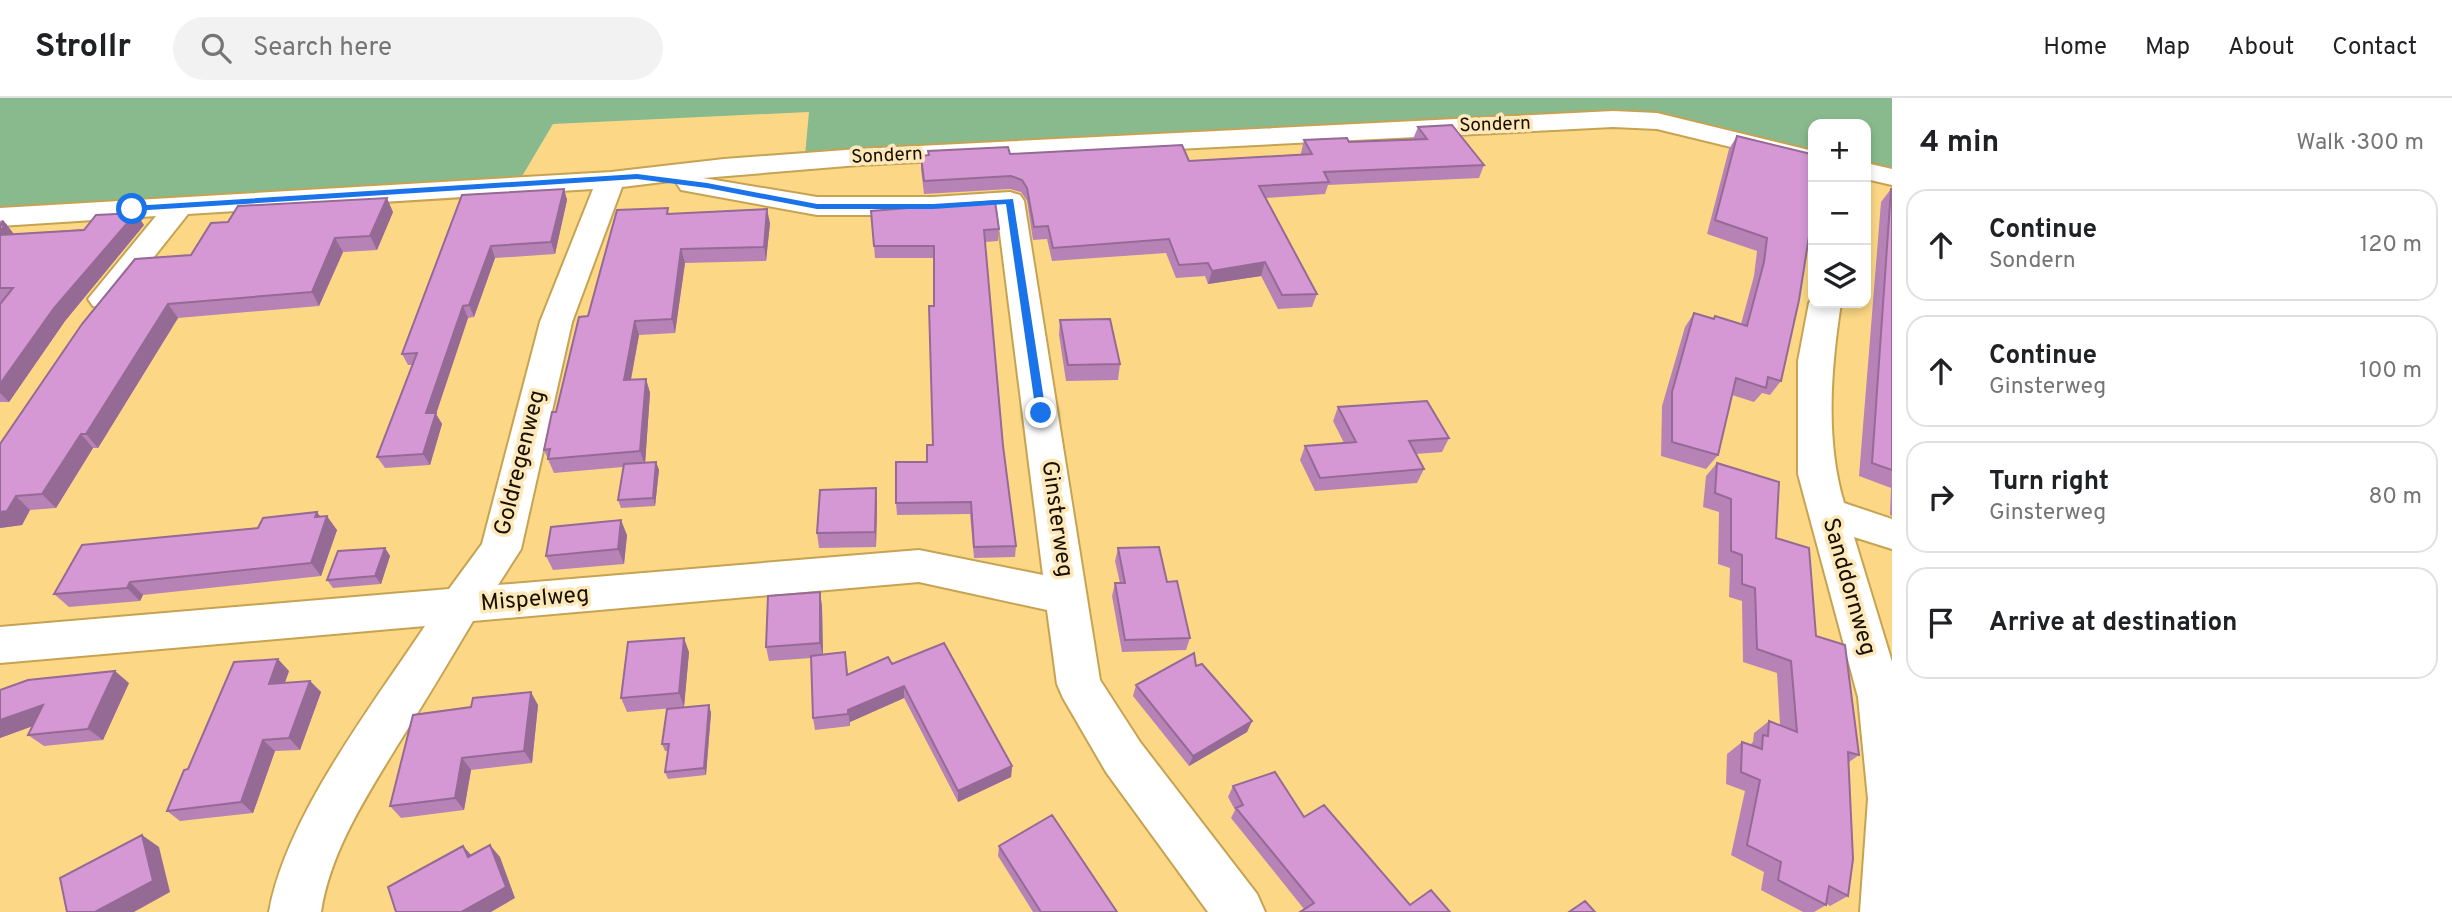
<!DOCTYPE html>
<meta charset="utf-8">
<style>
:root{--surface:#fff;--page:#f2f2f2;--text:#202124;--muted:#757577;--line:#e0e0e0}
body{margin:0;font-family:Overpass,sans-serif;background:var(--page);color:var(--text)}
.controls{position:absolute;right:21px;top:21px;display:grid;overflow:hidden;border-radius:14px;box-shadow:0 4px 10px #0003}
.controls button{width:63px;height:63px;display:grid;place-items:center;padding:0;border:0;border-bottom:2px solid var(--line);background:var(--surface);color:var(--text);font:35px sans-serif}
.stop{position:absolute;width:21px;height:21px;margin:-16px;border:5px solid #1a73e8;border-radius:50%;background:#fff}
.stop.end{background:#1a73e8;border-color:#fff;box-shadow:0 2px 7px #0008}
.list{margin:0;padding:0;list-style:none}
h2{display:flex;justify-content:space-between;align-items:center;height:91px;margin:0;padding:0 28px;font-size:30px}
h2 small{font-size:23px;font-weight:400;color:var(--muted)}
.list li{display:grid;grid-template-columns:46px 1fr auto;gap:21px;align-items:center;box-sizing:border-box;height:112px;margin:0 14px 14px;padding:0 14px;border:2px solid var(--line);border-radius:21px}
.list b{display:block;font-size:26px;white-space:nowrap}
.list p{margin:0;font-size:23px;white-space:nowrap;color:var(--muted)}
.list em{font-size:23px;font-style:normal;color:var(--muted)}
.icon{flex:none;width:38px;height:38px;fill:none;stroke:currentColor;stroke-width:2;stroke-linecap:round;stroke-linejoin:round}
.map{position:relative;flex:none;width:1892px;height:814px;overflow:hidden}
header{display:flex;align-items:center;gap:42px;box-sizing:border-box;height:98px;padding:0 35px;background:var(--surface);border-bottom:2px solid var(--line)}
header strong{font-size:33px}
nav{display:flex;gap:38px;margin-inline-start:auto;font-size:24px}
.search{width:490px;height:63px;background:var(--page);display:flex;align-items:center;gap:18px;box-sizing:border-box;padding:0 24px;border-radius:38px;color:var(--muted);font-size:26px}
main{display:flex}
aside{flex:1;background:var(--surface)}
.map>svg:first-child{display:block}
</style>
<header>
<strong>Strollr</strong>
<div class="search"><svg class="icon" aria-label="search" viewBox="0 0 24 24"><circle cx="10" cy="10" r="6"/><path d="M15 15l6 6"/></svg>Search here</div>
<nav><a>Home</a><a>Map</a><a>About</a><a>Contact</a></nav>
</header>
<main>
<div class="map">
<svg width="1892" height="814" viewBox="0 0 1892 814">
<rect width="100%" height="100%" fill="#fcd886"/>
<path fill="#89ba8d" d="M 0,0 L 1892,0 L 1892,72 L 1866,66 L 1866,26 L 1813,26 L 1813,54 L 1659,17 L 1633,13 L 805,57 L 809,14 L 553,26 L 521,80 L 0,112 Z"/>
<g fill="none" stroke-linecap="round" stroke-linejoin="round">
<defs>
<path id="minor" d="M 1613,13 L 1657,15 L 1813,53 L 1813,69 L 1657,31 L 1613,29 L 859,67 L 703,80 L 817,99 L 933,99 L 1010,94 L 1020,97 L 1024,103 L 1100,582 L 1140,644 L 1257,796 L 1265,814 L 1208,814 L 1106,674 L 1063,600 L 1057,586 L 1047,512 L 919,484 L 473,523 C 448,565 423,607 397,648 C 366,699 330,754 321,814 L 269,814 C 286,719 371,609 425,528 L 0,565 L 0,529 L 449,491 L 482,446 L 540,224 L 593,91 L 188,116 L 115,208 L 104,211 L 93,208 L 88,201 L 156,118 L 0,128 L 0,110 L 611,74 L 724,61 L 859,51 ZM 679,82 L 677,86 L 681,92 L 817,117 L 933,117 L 997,112 L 1043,477 L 919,452 L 498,487 L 521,451 L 572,224 L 622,89 Z
M 1866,65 L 1892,71 L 1892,87 L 1866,81 Z
M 1813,199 L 1813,205 L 1841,205 C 1831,270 1825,342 1844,405 L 1892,421 L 1892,451 L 1854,439 L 1892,564 L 1892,814 L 1860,814 L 1868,701 L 1858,599 L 1798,376 L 1798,263 L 1809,205 Z"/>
</defs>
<use href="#minor" stroke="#c6a352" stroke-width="4"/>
<use href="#minor" fill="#fff" fill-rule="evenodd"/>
</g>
<path fill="#b783b7" d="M 1418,29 L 1484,67 L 1479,80 L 1328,87 L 1325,96 L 1266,100 L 1317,196 L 1312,209 L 1278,211 L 1261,178 L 1208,186 L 1205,178 L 1176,180 L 1166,155 L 1052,163 L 1047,141 L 1033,142 L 1027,103 L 1021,94 L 1010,91 L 924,96 L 921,71 L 921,58 L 929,57 L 928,53 L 1189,63 L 1301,56 L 1301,55 L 1304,42 L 1349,44 L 1413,41 Z
M 1737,38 L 1811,56 L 1781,283 L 1770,297 L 1762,295 L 1754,304 L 1732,297 L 1718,357 L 1706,371 L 1661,358 L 1662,308 L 1685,229 L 1694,215 L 1713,221 L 1715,218 L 1741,226 L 1754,178 L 1757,153 L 1707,136 L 1729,51 Z
M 564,91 L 567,102 L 555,156 L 495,160 L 474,219 L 468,220 L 436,316 L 442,326 L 430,367 L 385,370 L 377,359 L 412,267 L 408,267 L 402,256 L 462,97 Z
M 1891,91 L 1892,91 L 1892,418 L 1890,417 L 1891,390 L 1859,378 L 1881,104 Z
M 871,113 L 999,131 L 998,143 L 985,144 L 1003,348 L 1016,448 L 1015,459 L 974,460 L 970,416 L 897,417 L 896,405 L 927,364 L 933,347 L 934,160 L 875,160 Z
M 393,114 L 377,152 L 343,154 L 319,208 L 178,220 L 98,350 L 93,350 L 56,410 L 30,412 L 22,427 L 0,430 L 0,346 L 191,157 Z
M 669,116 L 770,125 L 766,163 L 685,165 L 675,235 L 639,237 L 631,282 L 646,281 L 650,295 L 645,365 L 656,364 L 659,372 L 655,408 L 621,410 L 618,402 L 623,369 L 554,375 L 544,352 L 588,218 Z
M 3,122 L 13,135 L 13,136 L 144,127 L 65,223 L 9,304 L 0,304 L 0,206 L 2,204 L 0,204 L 0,123 Z
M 1060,222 L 1120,266 L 1118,282 L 1066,283 L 1059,237 Z
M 1338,309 L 1449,340 L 1442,354 L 1416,356 L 1424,371 L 1417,385 L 1315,393 L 1300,362 L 1305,348 L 1344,345 L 1333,323 Z
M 1717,365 L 1776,440 L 1816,538 L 1859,657 L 1849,664 L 1848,798 L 1830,808 L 1827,806 L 1826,807 L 1814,814 L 1803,814 L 1761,792 L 1764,774 L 1731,757 L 1745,693 L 1726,686 L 1727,656 L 1742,644 L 1750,647 L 1753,644 L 1754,635 L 1769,623 L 1780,627 L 1777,575 L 1743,564 L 1742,503 L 1729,499 L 1730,470 L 1718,466 L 1719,414 L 1703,409 L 1706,378 Z
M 876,390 L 877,406 L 876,449 L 819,450 L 817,435 Z
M 320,419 L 337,432 L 321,478 L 143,497 L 140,503 L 69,509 L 54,496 L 258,430 Z
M 627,437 L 624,466 L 553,472 L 546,458 Z
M 385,450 L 390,458 L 381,486 L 333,490 L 327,482 Z
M 1118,450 L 1167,484 L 1190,540 L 1186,552 L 1122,554 L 1112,498 L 1115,485 L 1120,485 L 1115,463 Z
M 820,494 L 822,509 L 823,557 L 847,567 L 848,577 L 892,566 L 1012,668 L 1011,679 L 958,704 L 904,600 L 850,624 L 850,628 L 815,632 L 813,620 L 811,560 L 769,563 L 766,549 Z
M 689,554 L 684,609 L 627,614 L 621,600 Z
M 289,573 L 285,585 L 310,583 L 321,594 L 300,652 L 275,653 L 253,715 L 180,723 L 167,713 L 188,671 Z
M 129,585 L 103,642 L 44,648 L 28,637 L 32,628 L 0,640 L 0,592 Z
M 1136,587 L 1252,623 L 1247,634 L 1189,668 L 1133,598 Z
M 538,607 L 532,665 L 471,672 L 464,712 L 401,720 L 390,708 Z
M 709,607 L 711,615 L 706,677 L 668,681 L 665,674 L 668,653 L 665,653 L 662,646 Z
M 1233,688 L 1304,719 L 1410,807 L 1304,811 L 1231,720 L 1235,712 L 1228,699 Z
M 999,748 L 1117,814 L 1033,814 L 998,758 Z"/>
<path fill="#956a95" d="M 564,91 L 567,102 L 555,156 L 551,144 Z
M 387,100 L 393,114 L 377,152 L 370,138 Z
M 767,111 L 770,125 L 766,163 L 764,149 Z
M 136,115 L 144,127 L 65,223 L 9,304 L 0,295 L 0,286 L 54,210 Z
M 3,122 L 13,135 L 0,140 L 0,126 Z
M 335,140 L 343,154 L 319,208 L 312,194 Z
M 491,148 L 495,160 L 474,219 L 469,207 Z
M 681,151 L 685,165 L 675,235 L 672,221 Z
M 1265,164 L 1261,178 L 1208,186 L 1212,173 Z
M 168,206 L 178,220 L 98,350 L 86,336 Z
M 463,208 L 468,220 L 436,316 L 442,326 L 430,367 L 423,356 L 426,315 Z
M 635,223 L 639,237 L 628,296 L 624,282 Z
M 646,281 L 650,295 L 645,367 L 640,353 Z
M 81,336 L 93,350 L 56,410 L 42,396 Z
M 656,364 L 659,372 L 655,408 L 653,400 Z
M 876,390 L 877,406 L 876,449 L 875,434 Z
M 16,398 L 30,412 L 22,427 L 0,430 L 0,414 Z
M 317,414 L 325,425 L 327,418 L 337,432 L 321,478 L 311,465 L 315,419 Z
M 621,422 L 627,437 L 624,466 L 618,451 Z
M 385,450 L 390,458 L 381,486 L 375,478 Z
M 130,484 L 143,497 L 140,503 L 127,490 Z
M 820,494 L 822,509 L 823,559 L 820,545 Z
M 684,540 L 689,554 L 684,609 L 679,595 Z
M 278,561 L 289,573 L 280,597 L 269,586 Z
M 115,573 L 129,585 L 103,642 L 88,631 Z
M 310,583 L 321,594 L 300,652 L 289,640 Z
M 904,588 L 904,600 L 850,624 L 850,628 L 848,612 Z
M 531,594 L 538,607 L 532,665 L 524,653 Z
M 43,607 L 58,619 L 0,640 L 0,622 Z
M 709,607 L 711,615 L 706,677 L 704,670 Z
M 1252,623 L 1247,634 L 1189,668 L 1193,658 Z
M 263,642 L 275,653 L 253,715 L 241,704 Z
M 462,660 L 471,672 L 464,712 L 455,700 Z
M 1012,668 L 1011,679 L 958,704 L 958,693 Z
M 142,737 L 159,749 L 170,794 L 134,814 L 95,814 Z
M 490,747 L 500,759 L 515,800 L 491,814 L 461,814 Z
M 463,748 L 474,760 L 468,759 Z"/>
<path fill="#d598d5" stroke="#956a95" stroke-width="2" d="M 1452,27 L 1484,67 L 1324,74 L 1329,84 L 1259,88 L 1317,196 L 1282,197 L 1265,164 L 1212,173 L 1208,165 L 1179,167 L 1169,141 L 1053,150 L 1048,128 L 1034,129 L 1027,90 L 1022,82 L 1011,78 L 924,83 L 921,58 L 929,57 L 928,53 L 1008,49 L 1010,56 L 1182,47 L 1189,63 L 1312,56 L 1304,42 L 1347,40 L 1349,44 L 1427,41 L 1418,29 Z
M 1737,38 L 1811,56 L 1810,60 L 1813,61 L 1813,113 L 1799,202 L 1781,283 L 1768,279 L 1766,290 L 1736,280 L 1718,357 L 1672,344 L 1672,294 L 1694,215 L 1714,221 L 1715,218 L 1747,228 L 1764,164 L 1767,140 L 1715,122 Z
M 564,91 L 551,144 L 491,148 L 469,207 L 463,208 L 426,315 L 436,315 L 423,356 L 377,359 L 417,255 L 402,256 L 462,97 Z
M 1891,91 L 1892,91 L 1892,372 L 1872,365 Z
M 387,100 L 370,138 L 335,140 L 312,194 L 168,206 L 86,336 L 81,336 L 42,396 L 16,398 L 7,413 L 0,414 L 0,346 L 82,226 L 135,161 L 191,157 L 211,125 L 228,124 L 238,108 Z
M 995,103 L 999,131 L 984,132 L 1003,348 L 1016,448 L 974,449 L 971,404 L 896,405 L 896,364 L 927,364 L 927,347 L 933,347 L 929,208 L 934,208 L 934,148 L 874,148 L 871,113 Z
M 668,110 L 667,116 L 767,111 L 764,149 L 681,151 L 672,221 L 635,223 L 624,282 L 646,281 L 640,353 L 548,361 L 550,351 L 544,352 L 552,314 L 556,314 L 579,219 L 588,218 L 617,112 Z
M 136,115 L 54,210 L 0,286 L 0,206 L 13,190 L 0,190 L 0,137 L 84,132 L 96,117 Z
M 0,127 L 5,127 L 0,133 Z
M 1110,221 L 1120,266 L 1068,267 L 1060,222 Z
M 1427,303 L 1449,340 L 1409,343 L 1424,371 L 1320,380 L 1305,348 L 1356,344 L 1338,309 Z
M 656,364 L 653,400 L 618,402 L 624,366 Z
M 1717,365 L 1779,384 L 1776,440 L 1809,450 L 1816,538 L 1845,547 L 1859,657 L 1848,654 L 1853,761 L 1848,798 L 1829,788 L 1826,807 L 1778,782 L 1781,764 L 1747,747 L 1760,682 L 1741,674 L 1742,644 L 1762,651 L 1763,637 L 1768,638 L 1769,623 L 1797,634 L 1791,563 L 1757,551 L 1755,490 L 1742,486 L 1742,457 L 1731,453 L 1731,401 L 1715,395 Z
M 876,390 L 875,434 L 817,435 L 820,392 Z
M 317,414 L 315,419 L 327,418 L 311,465 L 130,484 L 127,490 L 54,496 L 82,447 L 258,430 L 263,420 Z
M 621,422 L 618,451 L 546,458 L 551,429 Z
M 1159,449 L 1167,484 L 1177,483 L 1190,540 L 1125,542 L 1115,485 L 1125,485 L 1118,450 Z
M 385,450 L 375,478 L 327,482 L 338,453 Z
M 820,494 L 820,545 L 766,549 L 768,498 Z
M 684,540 L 679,595 L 621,600 L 628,544 Z
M 944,545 L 1012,668 L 958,693 L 904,588 L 848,612 L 848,616 L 813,620 L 811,558 L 845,554 L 847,577 L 888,559 L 892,566 Z
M 1194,555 L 1196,568 L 1202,566 L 1252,623 L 1193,658 L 1136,587 Z
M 278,561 L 269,586 L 310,583 L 289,640 L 263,642 L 241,704 L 167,713 L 184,672 L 188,671 L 234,564 Z
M 115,573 L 88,631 L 28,637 L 43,607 L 0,622 L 0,592 L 28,582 Z
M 531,594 L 524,653 L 462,660 L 455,700 L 390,708 L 413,617 L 471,609 L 473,600 Z
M 709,607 L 704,670 L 665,674 L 669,646 L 662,646 L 667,611 Z
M 1275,674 L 1304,719 L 1324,707 L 1410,807 L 1431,792 L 1450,814 L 1300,814 L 1314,805 L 1236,710 L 1243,707 L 1233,688 Z
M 1052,717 L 1117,814 L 1041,814 L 999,748 Z
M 142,737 L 153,783 L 95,814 L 67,814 L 60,780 Z
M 490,747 L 506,789 L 461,814 L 396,814 L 388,789 L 463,748 L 468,759 Z
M 1585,803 L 1595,814 L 1569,814 Z"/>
<path fill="#1a73e8" d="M 637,76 L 707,85 L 817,106 L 933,106 L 1013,101 L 1046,315 L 1041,319 L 1036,315 L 1006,106 L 933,111 L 817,111 L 707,90 L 637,81 L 132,113 L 128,111 L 132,108 Z"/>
<g text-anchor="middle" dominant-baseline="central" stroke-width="7" stroke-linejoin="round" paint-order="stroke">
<g font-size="19" fill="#190f00" stroke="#fde8b9">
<text transform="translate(1495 27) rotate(-2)">Sondern</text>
<text transform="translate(887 58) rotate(-3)">Sondern</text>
</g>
<g font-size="23" fill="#190f00" stroke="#fde8b9">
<text transform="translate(521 365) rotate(-76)">Goldregenweg</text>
<text transform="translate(1056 421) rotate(82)">Ginsterweg</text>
<text transform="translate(1848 489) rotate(74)">Sanddornweg</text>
<text transform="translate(535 502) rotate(-5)">Mispelweg</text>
</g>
</g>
</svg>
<div class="controls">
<button>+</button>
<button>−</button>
<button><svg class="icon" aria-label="layers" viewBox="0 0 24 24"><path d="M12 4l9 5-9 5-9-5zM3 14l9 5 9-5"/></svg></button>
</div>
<div class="stop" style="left:132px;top:111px"></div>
<div class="stop end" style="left:1041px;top:315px"></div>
</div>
<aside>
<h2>4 min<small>Walk · 300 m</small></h2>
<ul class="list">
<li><svg class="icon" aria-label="ahead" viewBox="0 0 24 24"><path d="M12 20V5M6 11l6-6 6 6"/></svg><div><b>Continue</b><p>Sondern</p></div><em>120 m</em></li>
<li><svg class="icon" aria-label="ahead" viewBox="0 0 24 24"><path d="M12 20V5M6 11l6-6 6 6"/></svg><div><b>Continue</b><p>Ginsterweg</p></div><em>100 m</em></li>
<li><svg class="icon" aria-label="right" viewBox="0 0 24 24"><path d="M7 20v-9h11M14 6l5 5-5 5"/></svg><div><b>Turn right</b><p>Ginsterweg</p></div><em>80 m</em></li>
<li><svg class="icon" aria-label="arrive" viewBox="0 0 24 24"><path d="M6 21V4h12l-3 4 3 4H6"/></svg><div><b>Arrive at destination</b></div></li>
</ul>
</aside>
</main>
